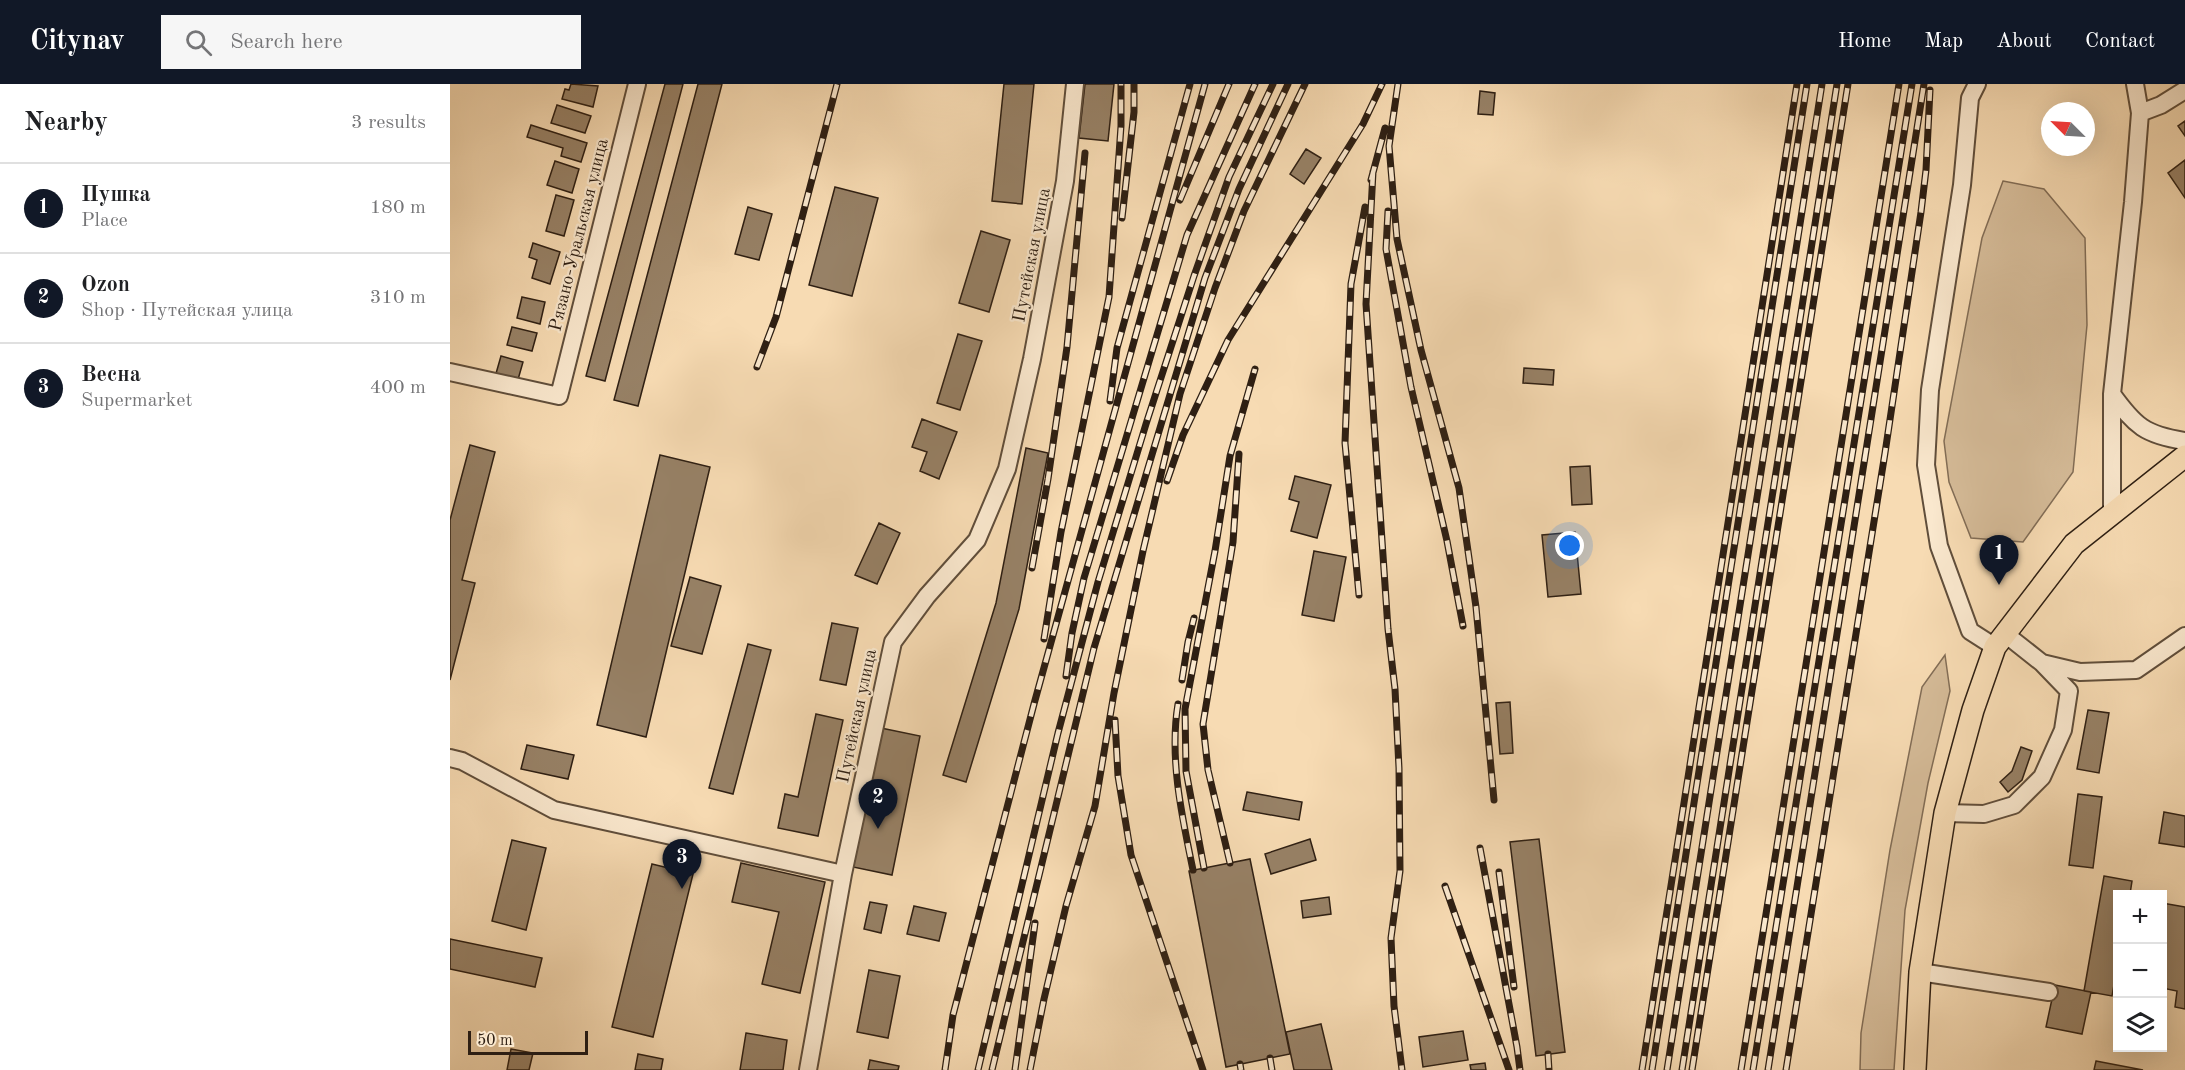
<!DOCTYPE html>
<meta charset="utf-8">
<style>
:root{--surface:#fff;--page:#f6f6f6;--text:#202124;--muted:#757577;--line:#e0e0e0;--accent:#111827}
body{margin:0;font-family:"Old Standard TT",serif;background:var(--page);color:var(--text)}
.controls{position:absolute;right:18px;bottom:18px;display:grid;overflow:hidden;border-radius:0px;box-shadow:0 6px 24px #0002}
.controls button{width:54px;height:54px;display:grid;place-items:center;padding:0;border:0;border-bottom:2px solid var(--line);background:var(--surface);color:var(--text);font:30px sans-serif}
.compass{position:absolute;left:1591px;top:18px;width:54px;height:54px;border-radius:50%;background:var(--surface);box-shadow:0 6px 24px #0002;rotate:294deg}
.scale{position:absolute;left:18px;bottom:15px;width:120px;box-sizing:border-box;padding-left:6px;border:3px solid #2e1f13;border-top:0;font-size:16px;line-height:21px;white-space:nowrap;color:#2e1f13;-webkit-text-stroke:4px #fae8ce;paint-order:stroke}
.you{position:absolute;left:1120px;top:462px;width:21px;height:21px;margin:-15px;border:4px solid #fff;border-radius:50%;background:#1a73e8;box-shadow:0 0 0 9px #1a73e833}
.badge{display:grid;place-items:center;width:39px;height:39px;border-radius:50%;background:var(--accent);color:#fff;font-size:20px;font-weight:700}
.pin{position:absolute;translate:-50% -50px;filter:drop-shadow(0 2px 3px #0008)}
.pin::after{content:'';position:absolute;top:32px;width:21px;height:18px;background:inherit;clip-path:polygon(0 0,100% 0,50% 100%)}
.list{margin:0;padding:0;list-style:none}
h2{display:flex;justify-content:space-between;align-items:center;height:78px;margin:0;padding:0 24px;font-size:26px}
h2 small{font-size:20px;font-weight:400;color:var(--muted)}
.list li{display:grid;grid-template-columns:39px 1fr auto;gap:18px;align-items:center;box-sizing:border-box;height:90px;padding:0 24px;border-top:2px solid var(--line)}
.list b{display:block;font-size:22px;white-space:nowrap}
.list p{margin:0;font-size:20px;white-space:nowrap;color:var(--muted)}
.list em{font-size:20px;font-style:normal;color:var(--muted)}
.icon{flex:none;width:33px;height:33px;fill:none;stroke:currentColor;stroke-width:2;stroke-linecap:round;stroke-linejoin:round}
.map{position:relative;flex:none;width:1735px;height:986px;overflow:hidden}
header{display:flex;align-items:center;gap:36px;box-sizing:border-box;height:84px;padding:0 30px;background:var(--accent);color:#fff}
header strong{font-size:28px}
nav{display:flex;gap:33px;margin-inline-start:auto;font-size:21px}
.search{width:420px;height:54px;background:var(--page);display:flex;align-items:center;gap:15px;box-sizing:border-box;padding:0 21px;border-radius:0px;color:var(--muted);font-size:22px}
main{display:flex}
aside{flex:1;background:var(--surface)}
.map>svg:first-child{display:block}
</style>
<header>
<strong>Citynav</strong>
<div class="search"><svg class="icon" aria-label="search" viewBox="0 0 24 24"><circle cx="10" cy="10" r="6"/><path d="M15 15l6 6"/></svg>Search here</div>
<nav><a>Home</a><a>Map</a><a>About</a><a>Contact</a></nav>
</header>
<main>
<aside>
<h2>Nearby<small>3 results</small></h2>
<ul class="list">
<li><span class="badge">1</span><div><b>Пушка</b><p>Place</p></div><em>180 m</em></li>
<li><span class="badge">2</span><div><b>Ozon</b><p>Shop · Путейская улица</p></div><em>310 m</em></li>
<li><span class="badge">3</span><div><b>Весна</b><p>Supermarket</p></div><em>400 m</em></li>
</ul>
</aside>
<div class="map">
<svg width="1735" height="986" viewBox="0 0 1735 986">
<rect width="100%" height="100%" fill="#f7dbb3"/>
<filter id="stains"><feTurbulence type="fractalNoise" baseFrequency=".00333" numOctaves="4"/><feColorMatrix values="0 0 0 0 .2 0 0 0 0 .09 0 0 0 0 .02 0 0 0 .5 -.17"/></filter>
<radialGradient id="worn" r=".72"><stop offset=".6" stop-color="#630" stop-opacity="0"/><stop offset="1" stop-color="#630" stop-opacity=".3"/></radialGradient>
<path fill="#d5bb98" stroke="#826d56" stroke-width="1.5" d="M 1553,97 L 1594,105 L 1635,154 L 1637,241 L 1623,388 L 1573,458 L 1521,454 L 1499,398 L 1494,357 L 1532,154 Z
M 1495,571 L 1500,607 L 1478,699 L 1455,826 L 1444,986 L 1410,986 L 1411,949 L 1440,766 L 1472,603 Z"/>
<path fill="#978166" stroke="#2e1f13" stroke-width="1.5" d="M 121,0 L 148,2 L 143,23 L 112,15 L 115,5 L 119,6 Z
M 215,0 L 233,0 L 155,297 L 136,292 Z
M 248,0 L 272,0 L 188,322 L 164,316 Z
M 554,0 L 584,0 L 572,120 L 542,117 Z
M 635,0 L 664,0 L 658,57 L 629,54 Z
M 1030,7 L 1045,9 L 1043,31 L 1028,30 Z
M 107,21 L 141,32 L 135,49 L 101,39 Z
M 1735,37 L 1735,52 L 1728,42 Z
M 81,41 L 137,59 L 131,78 L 111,72 L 113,64 L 77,53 Z
M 856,65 L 871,74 L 854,100 L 840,90 Z
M 1735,76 L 1735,114 L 1718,89 Z
M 105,77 L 129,85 L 122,109 L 97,101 Z
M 385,103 L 428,114 L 402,212 L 359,201 Z
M 106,111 L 124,116 L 114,152 L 96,147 Z
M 298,123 L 322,130 L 309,176 L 285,170 Z
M 531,147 L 560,156 L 539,228 L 509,219 Z
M 83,159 L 110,168 L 100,200 L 82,194 L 87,176 L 79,173 Z
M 72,213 L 95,218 L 90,240 L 67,234 Z
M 62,243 L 87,249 L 82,267 L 57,261 Z
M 508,250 L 532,257 L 510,326 L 487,319 Z
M 51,272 L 73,278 L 67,299 L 45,293 Z
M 1074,284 L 1104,286 L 1103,301 L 1073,299 Z
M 472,335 L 507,348 L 489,395 L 470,387 L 477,368 L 462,363 Z
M 20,361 L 45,368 L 12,496 L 25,499 L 0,596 L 0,436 Z
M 576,364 L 598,369 L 569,525 L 516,698 L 493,691 L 546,519 Z
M 210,371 L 260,383 L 196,653 L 147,641 Z
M 1140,382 L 1142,420 L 1122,421 L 1120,383 Z
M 845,392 L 881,401 L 867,454 L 841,447 L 849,418 L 839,415 Z
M 429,439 L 450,449 L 427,500 L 405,491 Z
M 1125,448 L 1131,510 L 1098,513 L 1092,451 Z
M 864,467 L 896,473 L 884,537 L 852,531 Z
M 240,493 L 271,502 L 252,570 L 221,562 Z
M 382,539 L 408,544 L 396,601 L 370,596 Z
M 298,560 L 321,566 L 283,710 L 259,704 Z
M 1060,618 L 1063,669 L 1050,670 L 1046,619 Z
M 1638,626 L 1659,629 L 1649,689 L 1627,685 Z
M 366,630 L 393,636 L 368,752 L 328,744 L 335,710 L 348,713 Z
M 431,644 L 470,652 L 442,791 L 403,783 Z
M 77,661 L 124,671 L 118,695 L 71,685 Z
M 1571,663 L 1582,667 L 1572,696 L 1558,708 L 1550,698 L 1562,687 Z
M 797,708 L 852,718 L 849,736 L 793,726 Z
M 1628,710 L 1652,713 L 1643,784 L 1619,781 Z
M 1714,728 L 1735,732 L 1735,763 L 1709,759 Z
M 860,755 L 866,776 L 821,790 L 815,770 Z
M 1089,755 L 1115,968 L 1086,972 L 1060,758 Z
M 62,756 L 96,764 L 76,846 L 42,837 Z
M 800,775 L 840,970 L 776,983 L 739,787 Z
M 291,779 L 375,798 L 350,909 L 312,900 L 329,828 L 282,818 Z
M 202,780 L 243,790 L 203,953 L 162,943 Z
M 1654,792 L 1682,797 L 1680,810 L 1668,810 L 1668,879 L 1662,912 L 1634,907 Z
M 879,813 L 881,830 L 853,834 L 851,817 Z
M 420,818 L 437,821 L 431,849 L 414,845 Z
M 1712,819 L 1735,823 L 1735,925 L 1725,923 L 1727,907 L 1712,904 Z
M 464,822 L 496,829 L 489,857 L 457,850 Z
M 0,855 L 92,874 L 85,903 L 0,885 Z
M 419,886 L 450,892 L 438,954 L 407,948 Z
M 1605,901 L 1641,908 L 1632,950 L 1596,943 Z
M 871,940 L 882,986 L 844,986 L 836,948 Z
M 1013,947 L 1018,976 L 973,983 L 969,953 Z
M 296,949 L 337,956 L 333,986 L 290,986 Z
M 61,965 L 83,969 L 79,986 L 57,986 Z
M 188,970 L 213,975 L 211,986 L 185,986 Z
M 420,976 L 449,982 L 448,986 L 418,986 Z
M 1646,977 L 1693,986 L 1644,986 Z
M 1035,979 L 1036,986 L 1021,986 L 1020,981 Z"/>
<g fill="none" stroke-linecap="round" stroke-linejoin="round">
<defs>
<path id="minor" d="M 1527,0 L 1520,14 L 1512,101 L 1480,306 L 1476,381 L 1489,462 L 1520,547 L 1545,563
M 1690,29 L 1711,21 L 1735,6
M 0,288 L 109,312 L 187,0
M 1662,310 C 1685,342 1695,351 1735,357
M 1662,430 L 1662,310 L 1683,118 L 1690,29 L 1685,0
M 1554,549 L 1592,579 L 1630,588 L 1686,586 L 1735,552
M 0,674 L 12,677 L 104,726 L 393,790
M 1495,729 L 1534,730 L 1564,721 L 1592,693 L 1613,646 L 1619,607 L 1592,579
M 1470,888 L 1599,908
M 358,986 L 393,790 L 443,558 L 477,512 L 527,456 L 557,385 L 582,275 L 615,97 L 625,0"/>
<path id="major" d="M 1465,986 L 1470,888 L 1495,729 L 1523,626 L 1545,563 L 1624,460 L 1735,372"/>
</defs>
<use href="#minor" stroke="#604e3b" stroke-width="20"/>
<use href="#major" stroke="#2e1f13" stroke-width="24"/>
<use href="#minor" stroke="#fae8ce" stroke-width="16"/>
<use href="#major" stroke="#f7dbb3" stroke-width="21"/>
<defs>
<path id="rail" d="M 948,0 L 939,62 L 947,155 L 971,266 L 1009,404 L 1026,523 L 1044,716
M 923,88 L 916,220 L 938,545 L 945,605 L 949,684 L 950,787 L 941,854 L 944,922 L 952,986
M 921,96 L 935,44
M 730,116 L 779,0
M 938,127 L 936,165 L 961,303 L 997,457 L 1013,542
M 672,134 L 684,28 L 684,0
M 307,283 L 326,233 L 387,0
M 660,317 L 667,264 L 740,0
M 717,397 L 733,351 L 778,256 L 913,40 L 932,0
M 582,484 L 598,395 L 617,263 L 635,69
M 909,511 L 895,359 L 901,200 L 915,123
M 594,555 L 611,448 L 659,213 L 671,42 L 671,0
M 616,592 L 622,549 L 634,494 L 737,151 L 805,0
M 732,596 L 738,558 L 744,534
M 728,620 C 719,674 732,733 743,786
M 665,636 L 668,692 L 681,771 L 753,986
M 1030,764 L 1067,963 L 1070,986
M 780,779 L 758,686 L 753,640 L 783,458 L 789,370
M 754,784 L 736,687 L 735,625 L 765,467 L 780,372 L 805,285
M 1049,788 L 1064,903
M 995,802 L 1059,986
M 1098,970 L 1099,986
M 820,974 L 822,986
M 790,980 L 791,986
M 495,986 L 503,931 L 584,620 L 755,0
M 528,986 L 608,649 L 648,498 L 696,340 L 744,192 L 779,93 L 823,0
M 542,986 L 644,564 L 755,194 L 789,105 L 838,0
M 565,986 L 585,839
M 580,986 L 594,915 L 616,822 L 645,722 L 664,609 L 693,467 L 730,310 L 765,204 L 794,127 L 855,0
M 1192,986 L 1347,0
M 1202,986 L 1357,0
M 1217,986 L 1372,0
M 1232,986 L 1387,0
M 1242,986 L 1398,0
M 1291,986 L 1449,0
M 1303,986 L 1462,0
M 1318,986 L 1474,0
M 1336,986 L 1435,369 L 1471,128 L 1476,86 L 1480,6"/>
</defs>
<use href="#rail" stroke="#2e1f13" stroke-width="7"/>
<use href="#rail" stroke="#fae8ce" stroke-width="4.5" stroke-dasharray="14" stroke-linecap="butt"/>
</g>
<g text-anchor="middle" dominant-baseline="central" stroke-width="4.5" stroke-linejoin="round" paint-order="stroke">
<g font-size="18" fill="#2e1f13" stroke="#fae8ce">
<text transform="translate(129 151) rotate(-76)">Рязано-Уральская улица</text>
<text transform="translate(582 171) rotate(-79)">Путейская улица</text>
<text transform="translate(407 632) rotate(-78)">Путейская улица</text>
</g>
</g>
<rect width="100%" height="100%" filter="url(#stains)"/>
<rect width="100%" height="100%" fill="url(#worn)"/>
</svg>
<div class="controls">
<button>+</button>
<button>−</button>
<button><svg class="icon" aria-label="layers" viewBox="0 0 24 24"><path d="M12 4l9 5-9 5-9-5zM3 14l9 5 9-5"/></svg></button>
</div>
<svg class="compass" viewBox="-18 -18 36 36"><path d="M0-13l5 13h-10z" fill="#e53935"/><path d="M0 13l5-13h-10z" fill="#757577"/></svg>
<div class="scale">50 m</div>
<div class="you"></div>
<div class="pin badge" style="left:1549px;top:501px">1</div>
<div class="pin badge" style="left:428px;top:745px">2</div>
<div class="pin badge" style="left:232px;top:805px">3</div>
</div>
</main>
